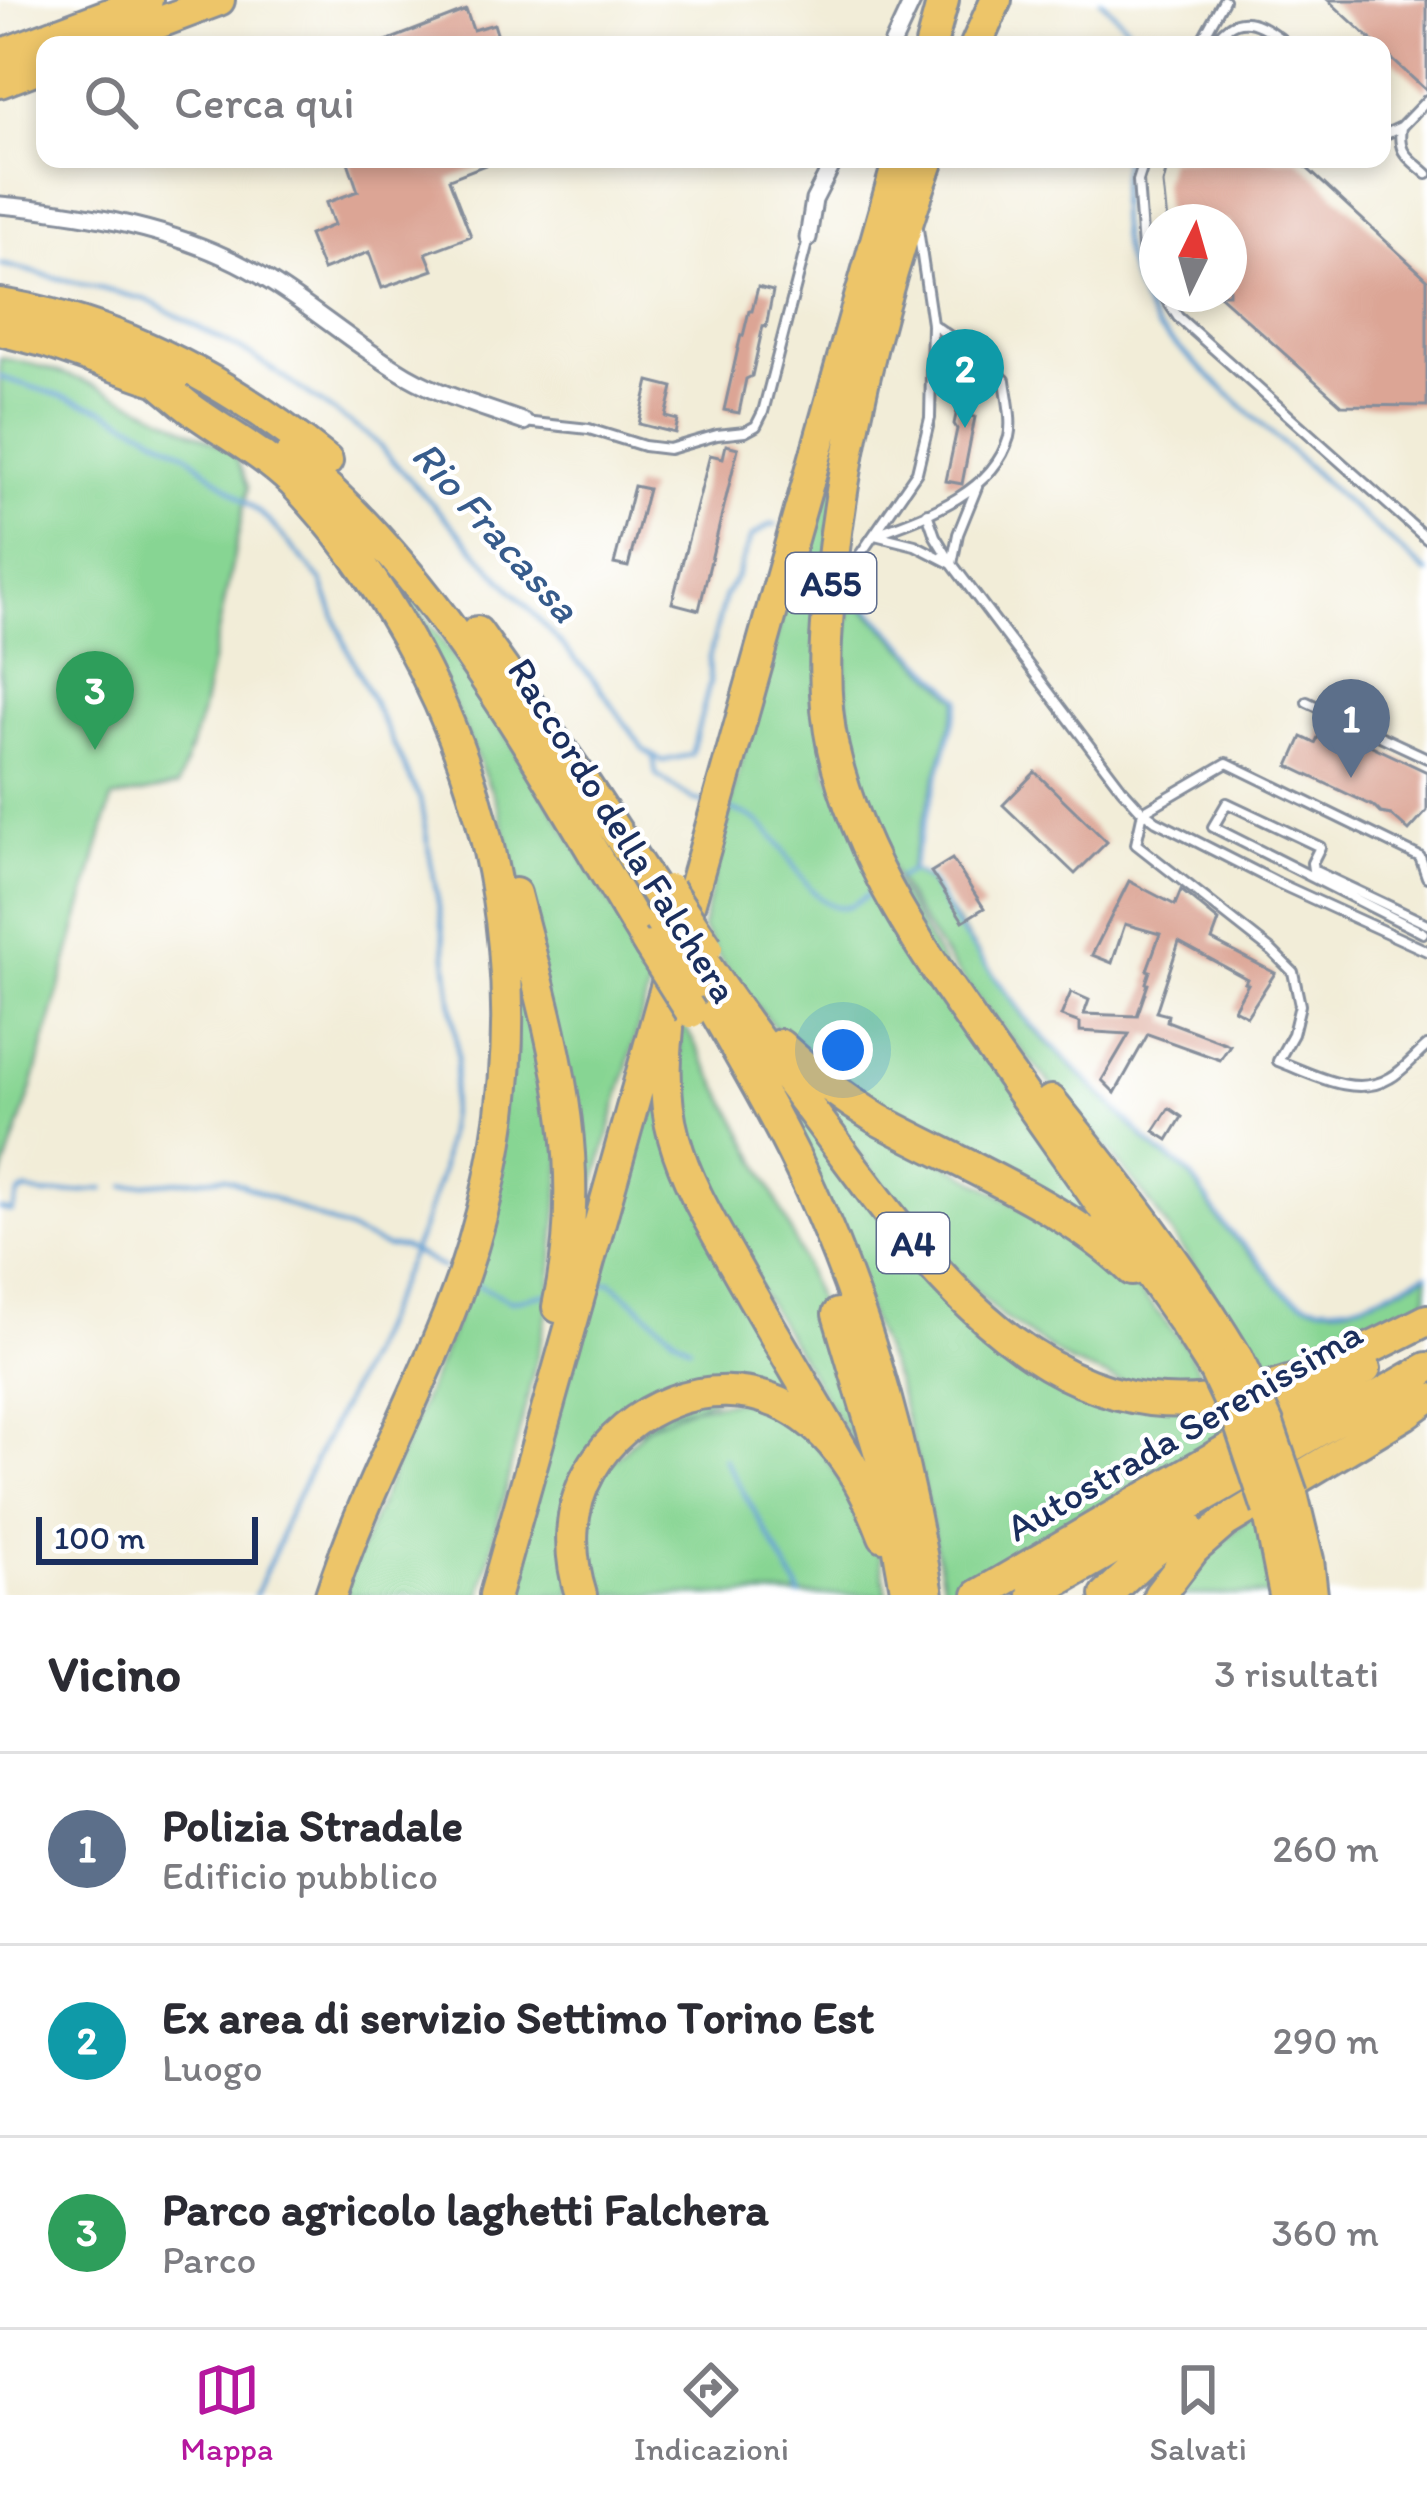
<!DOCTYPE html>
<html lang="it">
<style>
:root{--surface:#fff;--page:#f2f2f3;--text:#2b2b33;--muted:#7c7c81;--line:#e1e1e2;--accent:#b5179e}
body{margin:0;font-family:Itim,sans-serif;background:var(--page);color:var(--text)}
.compass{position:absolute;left:1139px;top:204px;width:108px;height:108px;border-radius:50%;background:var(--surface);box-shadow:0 6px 18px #0003;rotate:5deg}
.scale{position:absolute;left:36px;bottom:30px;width:222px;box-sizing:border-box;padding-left:12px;border:6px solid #1b2f5e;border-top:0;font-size:33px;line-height:42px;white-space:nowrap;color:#1b2f5e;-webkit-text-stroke:9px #fff;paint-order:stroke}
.you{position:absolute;left:843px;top:1050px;width:42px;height:42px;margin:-30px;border:9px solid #fff;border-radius:50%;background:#1a73e8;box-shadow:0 0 0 18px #1a73e833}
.badge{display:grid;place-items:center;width:78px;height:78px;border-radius:50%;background:var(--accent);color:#fff;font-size:39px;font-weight:700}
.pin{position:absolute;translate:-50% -99px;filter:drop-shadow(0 3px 6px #0008)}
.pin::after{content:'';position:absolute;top:63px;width:42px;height:36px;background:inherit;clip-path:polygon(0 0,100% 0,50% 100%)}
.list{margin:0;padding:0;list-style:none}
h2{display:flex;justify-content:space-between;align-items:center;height:156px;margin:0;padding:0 48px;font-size:51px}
h2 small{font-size:39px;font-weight:400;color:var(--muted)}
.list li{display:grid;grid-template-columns:78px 1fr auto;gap:36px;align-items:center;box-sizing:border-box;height:192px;padding:0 48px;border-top:3px solid var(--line)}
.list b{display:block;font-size:45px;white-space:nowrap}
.list p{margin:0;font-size:39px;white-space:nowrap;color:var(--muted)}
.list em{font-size:39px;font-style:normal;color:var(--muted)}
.icon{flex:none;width:66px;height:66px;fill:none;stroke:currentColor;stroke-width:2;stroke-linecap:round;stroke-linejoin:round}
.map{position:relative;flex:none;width:1427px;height:1595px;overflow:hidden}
.search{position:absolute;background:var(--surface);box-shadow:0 6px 18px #0003;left:36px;right:36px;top:36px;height:132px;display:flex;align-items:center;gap:30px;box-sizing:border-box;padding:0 42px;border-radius:24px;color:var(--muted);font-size:45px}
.sheet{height:732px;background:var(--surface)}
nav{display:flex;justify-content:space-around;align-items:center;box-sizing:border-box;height:168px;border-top:3px solid var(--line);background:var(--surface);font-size:33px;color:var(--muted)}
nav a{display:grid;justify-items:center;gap:6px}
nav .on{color:var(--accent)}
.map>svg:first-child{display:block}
</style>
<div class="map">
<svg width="1427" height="1595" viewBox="0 0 1427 1595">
<rect width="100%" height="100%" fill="#fff"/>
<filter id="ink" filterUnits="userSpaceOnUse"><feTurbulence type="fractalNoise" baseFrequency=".00833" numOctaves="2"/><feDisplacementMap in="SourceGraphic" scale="24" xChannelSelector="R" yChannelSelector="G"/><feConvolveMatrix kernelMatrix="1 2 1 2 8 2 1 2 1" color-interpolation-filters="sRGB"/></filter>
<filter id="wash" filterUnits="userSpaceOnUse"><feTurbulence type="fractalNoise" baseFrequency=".004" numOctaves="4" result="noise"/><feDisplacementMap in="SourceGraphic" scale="48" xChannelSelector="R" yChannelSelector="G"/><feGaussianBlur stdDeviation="2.7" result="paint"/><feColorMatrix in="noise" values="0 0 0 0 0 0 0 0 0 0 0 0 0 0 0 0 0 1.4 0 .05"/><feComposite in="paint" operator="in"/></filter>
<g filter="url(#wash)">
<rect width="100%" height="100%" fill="#f2edd8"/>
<path fill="#87d593" stroke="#518278" stroke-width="3" d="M 853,354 L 827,771 L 1101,1228 L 890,1118 L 784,1039 L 733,978 L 702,928 L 734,789 Z
M 0,358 C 83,370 159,416 234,452 L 248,487 L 201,715 L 178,786 L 112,799 L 32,1088 L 0,1184 Z
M 363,539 C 476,671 562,825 653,973 L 581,1235 L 530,924 L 498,806 L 448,692 Z
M 853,598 L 958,700 L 909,869 L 928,881 L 1028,1024 L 1159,1154 C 1193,1171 1199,1191 1219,1221 C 1229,1236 1245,1248 1257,1261 C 1267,1272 1276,1288 1288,1295 C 1336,1324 1383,1296 1427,1275 L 1427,1304 L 1344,1349 L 1266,1377 C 1227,1315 1187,1253 1144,1195 C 1060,1085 951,989 889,864 C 867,818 854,765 848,715 C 844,677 842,634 853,598 Z
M 519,950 L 562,1157 L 549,1305 L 483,1585 L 481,1595 L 341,1595 L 456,1321 Z
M 679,1016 C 719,1086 758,1156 790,1230 C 824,1310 849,1393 873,1477 L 716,1218 L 680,1129 Z
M 654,1072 L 807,1407 L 747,1384 L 591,1450 L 571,1595 L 506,1595 Z
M 811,1084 L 1115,1262 L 1186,1346 L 1208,1388 L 1134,1387 L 1071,1363 L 1001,1316 L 946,1261 L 824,1111 Z
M 786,1099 L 1052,1381 L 1283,1398 L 1284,1403 L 945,1593 L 919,1468 L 896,1382 L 781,1102 Z
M 742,1400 L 807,1428 L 877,1537 L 887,1595 L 590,1595 L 580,1565 L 596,1477 L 664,1411 Z
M 1257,1509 L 1274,1595 L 1168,1595 Z"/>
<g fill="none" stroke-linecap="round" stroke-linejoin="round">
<path stroke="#609fd2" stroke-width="4.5" d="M 1101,0 L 1125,24 L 1139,45
M 1124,159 C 1112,226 1122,270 1157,328 L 1347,503 L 1427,573
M 0,264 L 147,300 L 251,355 L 372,438 L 596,682 L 645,751 L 662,761 L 691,755 L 710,682 L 709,658 L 725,595 L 737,576 L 751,537 L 770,525 L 776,525
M 0,377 L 102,409 L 143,429 L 187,454 L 268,520 L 321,580 L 346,646 L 420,799 L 443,930 L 458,1056 L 441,1173 L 421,1232 L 363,1363 L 285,1521 L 279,1542 L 255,1595
M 860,600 L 960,699 L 911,870
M 653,755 L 656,775 L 693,800 L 705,803
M 730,809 C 741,813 755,818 764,827 C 786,846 808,900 835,906 C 849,910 860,900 871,893
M 899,877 L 911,870 L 929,880 L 955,924 L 1029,1022 L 1159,1152 C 1194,1170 1199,1188 1220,1219 C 1229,1234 1246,1246 1258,1259 C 1267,1270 1277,1286 1288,1294 C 1335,1323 1384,1294 1427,1273
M 125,1186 L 224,1177 L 386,1247 L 403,1247 L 443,1268
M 0,1209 L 12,1212 L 19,1194 L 26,1190 L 45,1195 L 104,1189
M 471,1282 L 511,1301 L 549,1293
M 593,1286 L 611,1282 L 675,1337 L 689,1346
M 724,1458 L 797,1586 L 800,1595"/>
</g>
<g id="blocks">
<path fill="#dca595" d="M 1328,0 L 1427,0 L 1427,91 L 1382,50 L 1382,45 L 1377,45 Z
M 466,10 L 473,30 L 494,24 L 499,40 L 488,45 L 376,45 Z
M 347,159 L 498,159 L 498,160 L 449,179 L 471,236 L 426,253 L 433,270 L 382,288 L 369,252 L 323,270 L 309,235 L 334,225 L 326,203 L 358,191 Z
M 1169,159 L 1297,159 L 1427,279 L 1427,406 L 1342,405 L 1218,294 L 1229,294 L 1229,222 L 1167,222 L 1163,184 Z
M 758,287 L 773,291 L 766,327 L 763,326 L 752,376 L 746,379 L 739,413 L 724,410 L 741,335 L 743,336 L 749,311 L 752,311 Z
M 965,372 L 978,375 L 969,416 L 975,417 L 962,484 L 946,481 L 957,429 L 954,424 Z
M 649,381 L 673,387 L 666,417 L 678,420 L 675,433 L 639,424 Z
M 726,445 L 738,448 L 699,610 L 672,603 L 710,455 L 723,458 Z
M 634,486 L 648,489 L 628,567 L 614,564 Z
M 1325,724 L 1427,772 L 1427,811 L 1409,831 L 1391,815 L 1381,813 L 1375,807 L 1289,766 L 1302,737 L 1315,743 Z
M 1035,772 L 1107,842 L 1075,874 L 1003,805 Z
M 952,859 L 984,908 L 963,921 L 931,872 Z
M 1129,881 L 1175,905 L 1181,890 L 1219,921 L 1212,940 L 1275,973 L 1247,1016 L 1234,1009 L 1248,984 L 1245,983 L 1247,979 L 1179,942 L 1156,1012 L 1168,1015 L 1167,1021 L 1230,1045 L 1220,1060 L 1148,1034 L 1115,1093 L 1102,1080 L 1129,1034 L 1080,1031 L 1080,1023 L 1061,1016 L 1071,992 L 1089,1000 L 1084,1014 L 1137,1016 L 1148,984 L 1146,983 L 1150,971 L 1147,970 L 1160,934 L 1125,924 L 1112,963 L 1092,955 Z
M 1169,1108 L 1182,1117 L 1168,1140 L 1154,1131 Z"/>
</g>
</g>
<g filter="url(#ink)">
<use href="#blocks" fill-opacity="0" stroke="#868e9b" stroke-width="3"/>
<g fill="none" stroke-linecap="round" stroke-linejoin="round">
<defs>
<path id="service" d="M 1199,45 L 1224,0
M 1213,45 C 1235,7 1261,22 1288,45
M 1401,127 C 1397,154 1408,157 1427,174
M 1382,130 L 1388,133 L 1401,127 L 1427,100
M 1145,159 L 1138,181 L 1144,262 L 1157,284
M 1163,294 L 1178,317 L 1427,539
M 524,422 L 589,429 L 644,446 L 669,449 L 717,435 L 745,432 L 756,426 L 763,412 L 808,239
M 927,513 L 935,536 L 952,564 L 1122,789 L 1140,809 L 1156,821 L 1278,883 L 1427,951
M 876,534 C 925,516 993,493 1009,437 C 1013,420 1007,397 1005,380 L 984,360 L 932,324
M 875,535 L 915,545 L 952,564 L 958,534 L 977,487
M 844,586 L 853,565 L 917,472 L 930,418 L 932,324 L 918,229
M 1307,702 L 1427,758
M 1427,877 L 1420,857 L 1227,763 L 1143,812 L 1136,844 L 1272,951 L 1293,972 L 1300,1005 L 1293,1034 L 1278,1061 C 1311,1073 1355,1099 1390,1078 C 1403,1071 1415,1056 1427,1046
M 1423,933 L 1213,827 L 1227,803 L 1320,847 L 1312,863 L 1313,870 L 1427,924"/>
<path id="minor" d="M 892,45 L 913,0
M 0,205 C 75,212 156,225 225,257 C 289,286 337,333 396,369 C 434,394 481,406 524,422
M 808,238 L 814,200 L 835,159"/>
<path id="motorway" d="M 99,45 L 219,0
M 931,45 L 943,0
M 976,45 L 996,0
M 0,55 L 147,0
M 0,82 L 45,65
M 929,159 C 882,291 847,427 832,566 C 826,627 820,688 833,748 C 861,872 938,973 1010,1075 C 1068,1157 1125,1239 1183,1321 L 1215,1371
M 0,304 C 122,323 232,384 327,461
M 0,330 L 47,342 L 172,386
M 155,379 C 167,388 178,399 190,408 C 224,433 262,452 293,482 C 337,527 375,581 406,636 C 518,836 537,1059 463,1276 C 425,1385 366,1486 331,1595
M 290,456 C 446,580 547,779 650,947
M 477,632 L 579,775 L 664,904
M 515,894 C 552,1039 591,1156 558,1307
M 704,963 C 739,1016 779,1067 817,1118 C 898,1227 1002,1383 1150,1400 C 1248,1411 1343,1363 1427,1320
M 707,997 C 743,1061 781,1124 811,1191 C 870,1320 906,1456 928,1595
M 668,1028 C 664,1065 664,1102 674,1138 C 687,1184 711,1223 734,1264 C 773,1334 815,1403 856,1473
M 780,1045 C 811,1074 843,1098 879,1120 C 960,1164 1066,1206 1132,1270
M 1051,1101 C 1118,1184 1182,1266 1237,1358
M 838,1314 L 885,1471 L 907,1595
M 1292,1494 L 1308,1560 L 1312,1595
M 1268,1509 L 1285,1595
M 495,1595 L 899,159
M 581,1595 C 568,1554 568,1509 590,1471 C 626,1406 710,1373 779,1403 C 833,1427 864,1483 884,1536
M 979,1595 L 1365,1369
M 1033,1595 L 1427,1368
M 1106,1595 L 1149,1555 L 1188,1526
M 1159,1595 L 1194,1549 L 1225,1522 L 1405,1414 L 1427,1398"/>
</defs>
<use href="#service" stroke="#868e9b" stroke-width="14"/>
<use href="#minor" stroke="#868e9b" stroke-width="21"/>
<use href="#motorway" stroke="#868e9b" stroke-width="36"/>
<use href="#service" stroke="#fff" stroke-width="8"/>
<use href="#minor" stroke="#fff" stroke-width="15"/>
<use href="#motorway" stroke="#edc569" stroke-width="30"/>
<defs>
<path id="motorway-bridge" d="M 669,890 L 707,947
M 659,920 L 699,982
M 650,947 L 691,1012
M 1237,1358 L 1268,1424 L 1292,1494
M 1215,1371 L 1239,1422 L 1268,1509"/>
</defs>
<use href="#motorway-bridge" stroke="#868e9b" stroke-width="36" stroke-linecap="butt"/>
<use href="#motorway-bridge" stroke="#edc569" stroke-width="30"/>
</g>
</g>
<g text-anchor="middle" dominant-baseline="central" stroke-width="9" stroke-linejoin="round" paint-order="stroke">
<g fill="#fff" stroke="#5f6d8e" stroke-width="3">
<rect x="786" y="553" width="90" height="60" rx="9"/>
<rect x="877" y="1213" width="72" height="60" rx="9"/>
</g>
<g font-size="36" font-weight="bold" fill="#1b2f5e">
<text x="831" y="583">A55</text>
<text x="913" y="1243">A4</text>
</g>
<g font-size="39" fill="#1b2f5e" stroke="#fff">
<text transform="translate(623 830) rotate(58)">Raccordo della Falchera</text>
<text transform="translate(1184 1430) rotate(-30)">Autostrada Serenissima</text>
</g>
<g font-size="42" font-style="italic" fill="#375c8c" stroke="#fff">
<text transform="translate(496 531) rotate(48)">Rio Fracassa</text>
</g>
</g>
</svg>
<svg class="compass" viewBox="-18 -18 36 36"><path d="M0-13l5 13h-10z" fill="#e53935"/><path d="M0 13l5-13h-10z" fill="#7c7c81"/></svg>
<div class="scale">100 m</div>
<div class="you"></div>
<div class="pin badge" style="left:1351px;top:778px;background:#5c6f8a">1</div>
<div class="pin badge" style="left:965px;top:428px;background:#0f9aa8">2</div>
<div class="pin badge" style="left:95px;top:750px;background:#2e9e5b">3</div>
<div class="search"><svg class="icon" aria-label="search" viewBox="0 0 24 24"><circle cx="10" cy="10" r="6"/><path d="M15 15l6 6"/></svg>Cerca qui</div>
</div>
<section class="sheet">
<h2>Vicino<small>3 risultati</small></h2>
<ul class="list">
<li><span class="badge" style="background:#5c6f8a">1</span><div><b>Polizia Stradale</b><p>Edificio pubblico</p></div><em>260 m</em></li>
<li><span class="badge" style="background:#0f9aa8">2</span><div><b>Ex area di servizio Settimo Torino Est</b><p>Luogo</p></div><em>290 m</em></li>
<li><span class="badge" style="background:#2e9e5b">3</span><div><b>Parco agricolo laghetti Falchera</b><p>Parco</p></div><em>360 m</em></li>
</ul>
</section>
<nav>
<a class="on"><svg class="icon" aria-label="map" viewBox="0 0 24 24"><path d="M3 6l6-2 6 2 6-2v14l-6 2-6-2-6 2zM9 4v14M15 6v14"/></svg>Mappa</a>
<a><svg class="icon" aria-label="directions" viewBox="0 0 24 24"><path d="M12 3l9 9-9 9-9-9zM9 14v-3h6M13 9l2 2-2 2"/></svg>Indicazioni</a>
<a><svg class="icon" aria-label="saved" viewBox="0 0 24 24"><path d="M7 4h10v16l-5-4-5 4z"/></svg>Salvati</a>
</nav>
